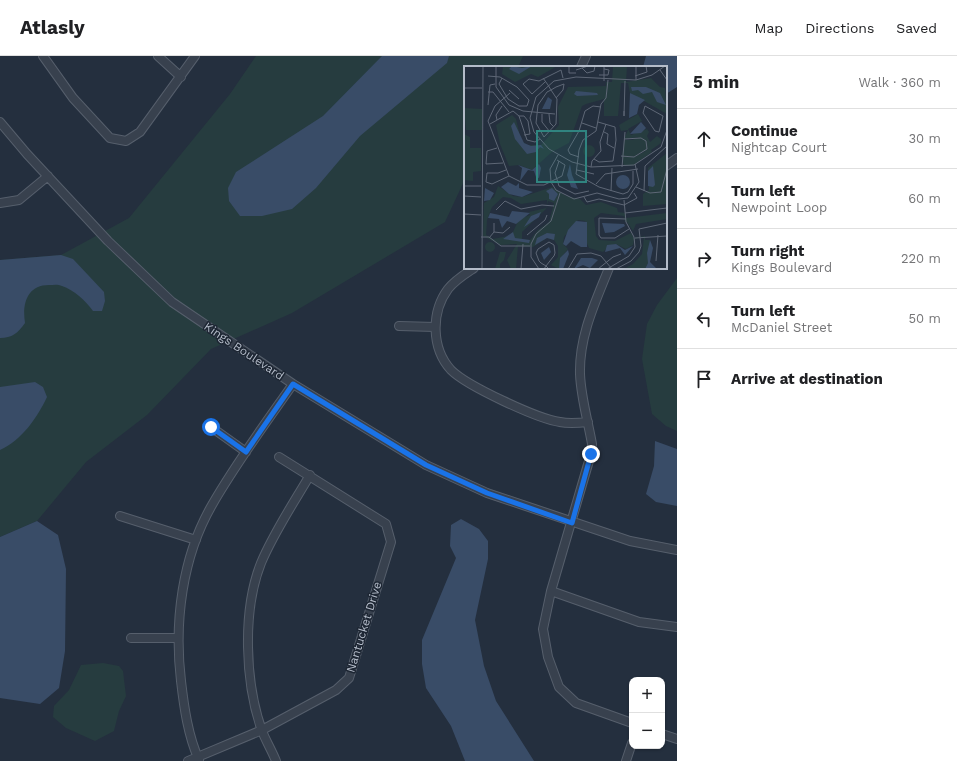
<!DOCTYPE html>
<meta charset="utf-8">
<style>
:root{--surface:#fff;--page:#f2f2f2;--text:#202124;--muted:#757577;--line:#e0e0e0}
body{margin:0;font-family:"Work Sans",sans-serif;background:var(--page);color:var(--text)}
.controls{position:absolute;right:12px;bottom:12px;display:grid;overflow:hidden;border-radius:8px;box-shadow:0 1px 3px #0004}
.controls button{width:36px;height:36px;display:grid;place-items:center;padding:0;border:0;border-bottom:1px solid var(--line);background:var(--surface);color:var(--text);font:20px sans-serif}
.stop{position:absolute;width:12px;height:12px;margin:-9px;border:3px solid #1a73e8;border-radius:50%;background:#fff}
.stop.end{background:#1a73e8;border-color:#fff;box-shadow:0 1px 4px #0008}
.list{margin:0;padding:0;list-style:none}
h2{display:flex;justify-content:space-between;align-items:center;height:52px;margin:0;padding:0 16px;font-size:17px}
h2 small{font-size:13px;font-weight:400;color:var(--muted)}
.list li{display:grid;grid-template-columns:26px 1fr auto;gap:12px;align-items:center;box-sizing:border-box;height:60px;padding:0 16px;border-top:1px solid var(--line)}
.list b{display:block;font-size:15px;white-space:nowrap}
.list p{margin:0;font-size:13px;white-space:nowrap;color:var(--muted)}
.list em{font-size:13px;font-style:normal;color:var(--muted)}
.icon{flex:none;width:22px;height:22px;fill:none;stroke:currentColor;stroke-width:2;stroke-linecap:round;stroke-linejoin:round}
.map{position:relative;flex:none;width:677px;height:705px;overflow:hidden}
header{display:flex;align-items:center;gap:24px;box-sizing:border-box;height:56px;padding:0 20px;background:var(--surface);border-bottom:1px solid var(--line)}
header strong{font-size:19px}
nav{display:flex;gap:22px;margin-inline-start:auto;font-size:14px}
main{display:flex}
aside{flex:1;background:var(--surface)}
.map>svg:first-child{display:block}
</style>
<header>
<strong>Atlasly</strong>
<nav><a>Map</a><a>Directions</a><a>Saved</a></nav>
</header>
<main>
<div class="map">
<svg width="677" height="705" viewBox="0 0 677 705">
<rect width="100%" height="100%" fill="#242f3e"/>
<path fill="#263c3f" d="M 256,0 L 523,0 L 518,11 L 465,11 L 465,123 L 445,166 L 292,257 L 211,293 L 147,359 L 86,406 L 37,465 L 0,481 L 0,204 L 61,199 L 129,162 L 230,38 Z
M 677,222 L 677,375 L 666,370 L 652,358 L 642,303 L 647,268 L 657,249 Z
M 103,607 L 119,610 L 123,615 L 126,640 L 119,655 L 114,675 L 95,685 L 66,672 L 53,661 L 54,650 L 69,634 L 81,609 Z"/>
<path fill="#394c67" d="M 382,0 L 449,0 L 447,7 L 360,80 L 316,132 L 292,153 L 262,160 L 240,160 L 229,145 L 228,132 L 236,116 L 323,60 Z
M 646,0 L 677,0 L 677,31 L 666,38 L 666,11 L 643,11 Z
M 61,199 L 73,203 L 104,236 L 105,245 L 102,255 L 93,255 C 86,245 74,234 62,230 C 58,228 53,229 49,229 C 27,229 22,248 25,267 C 18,277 12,282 0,282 L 0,204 Z
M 35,326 L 43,331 L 47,341 C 37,362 22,384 0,394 L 0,331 Z
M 655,385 L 677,393 L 677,450 L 656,446 L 646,438 L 654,410 Z
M 461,463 L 479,473 L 488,485 L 488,503 L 475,564 L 484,610 L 496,645 L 534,705 L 465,705 L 451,670 L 426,632 L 422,608 L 422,584 L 456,502 L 450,490 L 451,469 Z
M 37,465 L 58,479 L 66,513 L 65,595 L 59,632 L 40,648 L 0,642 L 0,481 Z"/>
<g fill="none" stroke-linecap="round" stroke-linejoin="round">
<defs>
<path id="minor" d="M 43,0 L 73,42 L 110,82 L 126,85 L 140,76 L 195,0
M 158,0 L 181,21
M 581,11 L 586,0
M 0,66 L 27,98 L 108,185 L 172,246 L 293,328 L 426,409 L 487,437 L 630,485 L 677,494
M 666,110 L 677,102
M 0,147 L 19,144 L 48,120
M 474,212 C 465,218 455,224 448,233 C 431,256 431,292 451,314 C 467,330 538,363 560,366 C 569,368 579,367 588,366
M 609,212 C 595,247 579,280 580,318 C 581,342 588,365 592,388 L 591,398 L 551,535 L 543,573 L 548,601 L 559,631 L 576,647 L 632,667
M 399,270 L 435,271
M 211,371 L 246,396
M 120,460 L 196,484
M 551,535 L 639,566 L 677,571
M 131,582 L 178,582
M 662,678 L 677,683
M 199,704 C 188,680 184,651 181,625 C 174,566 182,501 212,449 C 236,407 265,368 293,328
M 188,705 L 262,674 L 336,634 L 349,622 L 391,486 L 386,468 L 279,401
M 276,705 C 272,695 266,685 262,675 C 245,627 242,555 261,507 C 274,476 293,448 310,419
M 626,705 L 632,687"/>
</defs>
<use href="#minor" stroke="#565f6c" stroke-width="10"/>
<use href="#minor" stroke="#38414e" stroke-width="8"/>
</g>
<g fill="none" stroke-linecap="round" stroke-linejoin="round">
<path stroke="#1a73e8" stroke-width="5" d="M 211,371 L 246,396 L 293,328 L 426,409 L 487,437 L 572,467 L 591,398"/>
</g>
<g text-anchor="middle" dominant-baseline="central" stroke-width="3" stroke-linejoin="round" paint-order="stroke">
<g font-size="12" fill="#b4bcc9" stroke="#1d2633">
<text transform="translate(244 295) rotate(34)">Kings Boulevard</text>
<text transform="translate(364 571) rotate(-73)">Nantucket Drive</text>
</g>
</g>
<g transform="translate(464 10)">
<rect width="203" height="203" fill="#242f3e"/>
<path d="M 39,0 L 93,0 L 74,11 L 67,8 L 51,16 L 38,8 ZM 149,0 L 163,0 L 162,16 L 187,12 L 196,21 L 201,22 L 203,48 L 166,27 L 164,17 L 157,17 L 154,50 L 140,50 L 140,33 L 122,38 L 118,40 L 105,77 L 88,86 L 68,104 L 55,99 L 45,100 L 36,78 L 32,59 L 48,49 L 52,53 L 57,74 L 63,79 L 77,79 L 95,59 L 94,41 L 104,21 L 142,20 L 142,16 L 148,16 ZM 0,42 L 18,43 L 18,64 L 2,64 ZM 174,48 L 178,55 L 164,63 L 167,69 L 183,63 L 185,66 L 183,70 L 186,76 L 193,70 L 197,73 L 197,77 L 187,84 L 188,86 L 168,100 L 160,100 L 158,90 L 170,91 L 182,85 L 178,86 L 173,79 L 178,86 L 169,91 L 158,90 L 160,74 L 168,74 L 175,71 L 160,73 L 164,64 L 157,65 L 155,59 ZM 0,68 L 6,71 L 6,82 L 17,82 L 17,105 L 9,106 L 9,115 L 0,114 ZM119 85a6 6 0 1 1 12 0a6 6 0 1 1-12 0ZM 203,87 L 203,138 L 179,140 L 179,128 L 185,124 L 184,102 ZM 34,120 L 49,130 L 58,131 L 88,121 L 102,130 L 116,133 L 122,139 L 137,136 L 153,142 L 154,146 L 161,147 L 162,152 L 203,147 L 203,153 L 172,158 L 169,165 L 163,156 L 161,156 L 160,150 L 137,147 L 130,152 L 132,170 L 135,174 L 151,175 L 167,167 L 170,172 L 181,170 L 181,174 L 186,174 L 184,197 L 181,203 L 160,203 L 169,198 L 178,188 L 180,171 L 170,173 L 169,179 L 162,183 L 152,178 L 145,180 L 139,186 L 125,182 L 122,175 L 123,158 L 121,155 L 114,154 L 100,171 L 99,178 L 104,183 L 97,192 L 95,203 L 87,199 L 94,191 L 94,180 L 90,174 L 83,172 L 69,181 L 54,180 L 52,203 L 47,203 L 43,194 L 53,178 L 36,179 L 19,170 L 20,137 L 30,131 ZM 39,131 L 47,132 L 57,138 L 83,134 L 83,138 L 82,142 L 65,146 L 66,149 L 55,153 L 49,166 L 44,170 L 29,173 L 22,169 L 23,154 L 28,141 ZM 84,135 L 90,137 L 85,156 L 74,164 L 66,174 L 58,173 L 58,166 L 82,143 ZM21 181a5 5 0 1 1 10 0a5 5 0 1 1-10 0ZM 36,186 L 42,186 L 40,194 L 36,198 L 36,203 L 31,203 Z" fill="#263c3f" fill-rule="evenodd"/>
<path d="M 48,0 L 58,2 L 68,0 L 55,8 L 45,3 ZM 167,21 L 182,21 L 196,27 L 202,39 L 193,36 L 188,26 L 179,28 L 174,24 L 168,25 ZM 112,25 L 133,27 L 134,29 L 113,30 L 110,28 ZM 166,27 L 181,34 L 175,39 L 173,48 L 165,52 ZM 84,31 L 88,34 L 86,43 L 78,43 ZM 50,56 L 60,77 L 67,80 L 77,79 L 80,83 L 76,81 L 72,86 L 63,88 L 51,73 L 47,60 ZM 177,56 L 182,62 L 177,67 L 166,68 ZM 75,98 L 77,102 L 75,112 L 72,111 L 70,105 L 64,104 L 56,115 L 58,102 L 54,99 L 68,104 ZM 106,98 L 108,109 L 114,123 L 107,121 L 103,109 ZM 189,100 L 191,119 L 189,121 L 184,120 L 184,105 ZM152 116a7 7 0 1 1 14 0a7 7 0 1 1-14 0ZM 44,116 L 52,120 L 55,117 L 55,122 L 69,126 L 58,131 L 45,128 L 37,121 ZM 21,122 L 30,127 L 26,134 L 20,135 ZM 88,122 L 94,128 L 90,135 L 85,133 L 85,128 L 82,125 ZM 48,145 L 66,147 L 52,158 L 43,155 L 38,162 L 35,153 L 24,152 L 26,147 L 45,151 ZM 77,146 L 75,151 L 60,161 L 67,150 ZM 112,155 L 123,156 L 123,181 L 117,181 L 107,175 L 102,180 L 99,178 L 104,164 ZM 138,157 L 160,158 L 161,160 L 150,166 L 141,167 ZM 49,166 L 51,172 L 66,174 L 65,177 L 39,173 ZM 83,167 L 91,168 L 90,174 L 83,172 L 71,179 L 73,172 ZM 186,174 L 189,182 L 186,196 L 193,203 L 181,203 L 184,197 L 183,187 ZM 152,178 L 161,184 L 169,180 L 161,189 L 156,182 L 141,186 L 143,179 ZM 85,181 L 87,186 L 80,194 L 77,187 ZM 104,184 L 105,188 L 99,203 L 95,203 L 96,192 ZM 117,192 L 128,192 L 134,194 L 126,202 L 119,199 L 110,203 Z" fill="#394c67"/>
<path fill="none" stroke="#5e6776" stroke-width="1" d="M 32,0 L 32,21 L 45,39 L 59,45 L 91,48M 105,0 L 105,7 L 112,7M 140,0 L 140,15M 172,0 L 172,14M 201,0 L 188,9 L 172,14 L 112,11 L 90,15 L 72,31 L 66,52 L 70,66 L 85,83 L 108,96 L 127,101 L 170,99 L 197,81 L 203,64M 118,2 L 123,7 L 130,5 L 131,0M 112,4 L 124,0M 196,4 L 203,14M 135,9 L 144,9 L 145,4 L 140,3M 24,10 L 36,11 L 53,21 L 65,34 L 63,40 L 55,40 L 44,33 L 35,18 L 38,12M 171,10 L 183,6 L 182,0M 79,12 L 84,19 L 87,24 L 93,33 L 92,58 L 80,71 L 72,57 L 74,39 L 83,26 L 87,24 L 92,21 L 100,18 L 99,24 L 92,32M 144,14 L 142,32 L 137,38 L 132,65 L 119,74 L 115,84 L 112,108 L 135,121 L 159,128 L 164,126 L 169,118 L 169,105M 81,16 L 68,28 L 59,18 L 65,13 L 75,15 L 97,4 L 99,12M 0,22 L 18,22M 45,24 L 55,33M 24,26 L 29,26 L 45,46M 46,27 L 31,40 L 24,55 L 45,110 L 63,119 L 80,119 L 98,110 L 101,99 L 93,94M 24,39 L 26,19 L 31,18M 181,40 L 199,50 L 195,66 L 191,65 L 179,47 ZM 160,45 L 160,50 L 161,15M 78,48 L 78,56 L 86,66M 85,48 L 86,57 L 90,61M 55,50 L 60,50 L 64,55 L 66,68 L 60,69M 33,54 L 32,49 L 38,40M 118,57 L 132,62M 26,58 L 49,45 L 55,50 L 63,74 L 71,76 L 76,73M 140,66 L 144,68 L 143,78 L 150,82M 33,82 L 23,85 L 22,98 L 39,97M 94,89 L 86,103 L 87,116 L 92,124 L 110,133 L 133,127 L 155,133 L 164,132 L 175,116 L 171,98M 157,90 L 170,91 L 183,83 L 182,75 L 177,72 L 160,73M 115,91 L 106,88 L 104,84 L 115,65 L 121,45 L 129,40 L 137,41M 130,93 L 135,96 L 149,95 L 152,74 L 151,61 L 134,56M 95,95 L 91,107 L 95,120 L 111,128 L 125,125M 127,101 L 128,95 L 137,85 L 136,76 L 142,58M 158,101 L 161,66M 42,104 L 34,107 L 23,107 L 22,116 L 28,118 L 45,110M 113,104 L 130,108M 132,118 L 141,108 L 174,103M 0,120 L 17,120M 172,121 L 186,127 L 197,126 L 203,103M 147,125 L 148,102M 180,125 L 181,100 L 203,80M 0,130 L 17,131M 120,131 L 123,136 L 135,133 L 160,139 L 173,132 L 170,127M 32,144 L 41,135 L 57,143 L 78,139 L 90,140M 161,147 L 203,142M 0,148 L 17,149M 162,153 L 135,152 L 135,169 L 137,172 L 151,172 L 165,163M 30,166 L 39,167 L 46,161M 63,169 L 81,154 L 83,149M 17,171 L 25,171 L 37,180 L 66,180M 25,172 L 30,166 L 30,157M 171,172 L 203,170M 192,195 L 194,169M 18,203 L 19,0M 57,203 L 59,178M 75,203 L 67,191 L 67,178 L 72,168 L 87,155 L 96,127M 80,203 L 82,200 L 89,191 L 90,190 L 91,187 L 90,179 L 85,176 L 74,183 L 72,187 L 75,195 L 77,197 L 82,200 L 85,203M 104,203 L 113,188 L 127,187 L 137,190 L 148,203M 134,203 L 149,191 L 157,188M 143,203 L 165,190 L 171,181 L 170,171 L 162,156 L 160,134M 152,203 L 167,195 L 175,186 L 177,180 L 175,163 L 203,157"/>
<path fill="#308480" fill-opacity="0.15" stroke="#308480" stroke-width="2" d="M 73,65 L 122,65 L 122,116 L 73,116 Z"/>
<rect width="203" height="203" fill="none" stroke="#b4bcc9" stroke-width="2"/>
</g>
</svg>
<div class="controls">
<button>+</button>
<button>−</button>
</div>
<div class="stop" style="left:211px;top:371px"></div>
<div class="stop end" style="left:591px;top:398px"></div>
</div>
<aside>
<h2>5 min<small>Walk · 360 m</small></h2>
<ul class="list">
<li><svg class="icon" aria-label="ahead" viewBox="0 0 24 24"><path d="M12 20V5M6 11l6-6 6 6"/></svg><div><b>Continue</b><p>Nightcap Court</p></div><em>30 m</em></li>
<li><svg class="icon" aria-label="left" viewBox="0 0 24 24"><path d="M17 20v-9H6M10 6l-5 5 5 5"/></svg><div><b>Turn left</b><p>Newpoint Loop</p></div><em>60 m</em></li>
<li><svg class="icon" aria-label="right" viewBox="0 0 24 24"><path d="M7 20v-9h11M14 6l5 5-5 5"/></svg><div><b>Turn right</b><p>Kings Boulevard</p></div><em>220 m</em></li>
<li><svg class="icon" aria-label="left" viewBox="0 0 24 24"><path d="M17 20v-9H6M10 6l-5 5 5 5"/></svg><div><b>Turn left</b><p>McDaniel Street</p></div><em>50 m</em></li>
<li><svg class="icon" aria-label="arrive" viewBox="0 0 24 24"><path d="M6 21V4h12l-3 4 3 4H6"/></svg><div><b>Arrive at destination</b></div></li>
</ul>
</aside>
</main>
